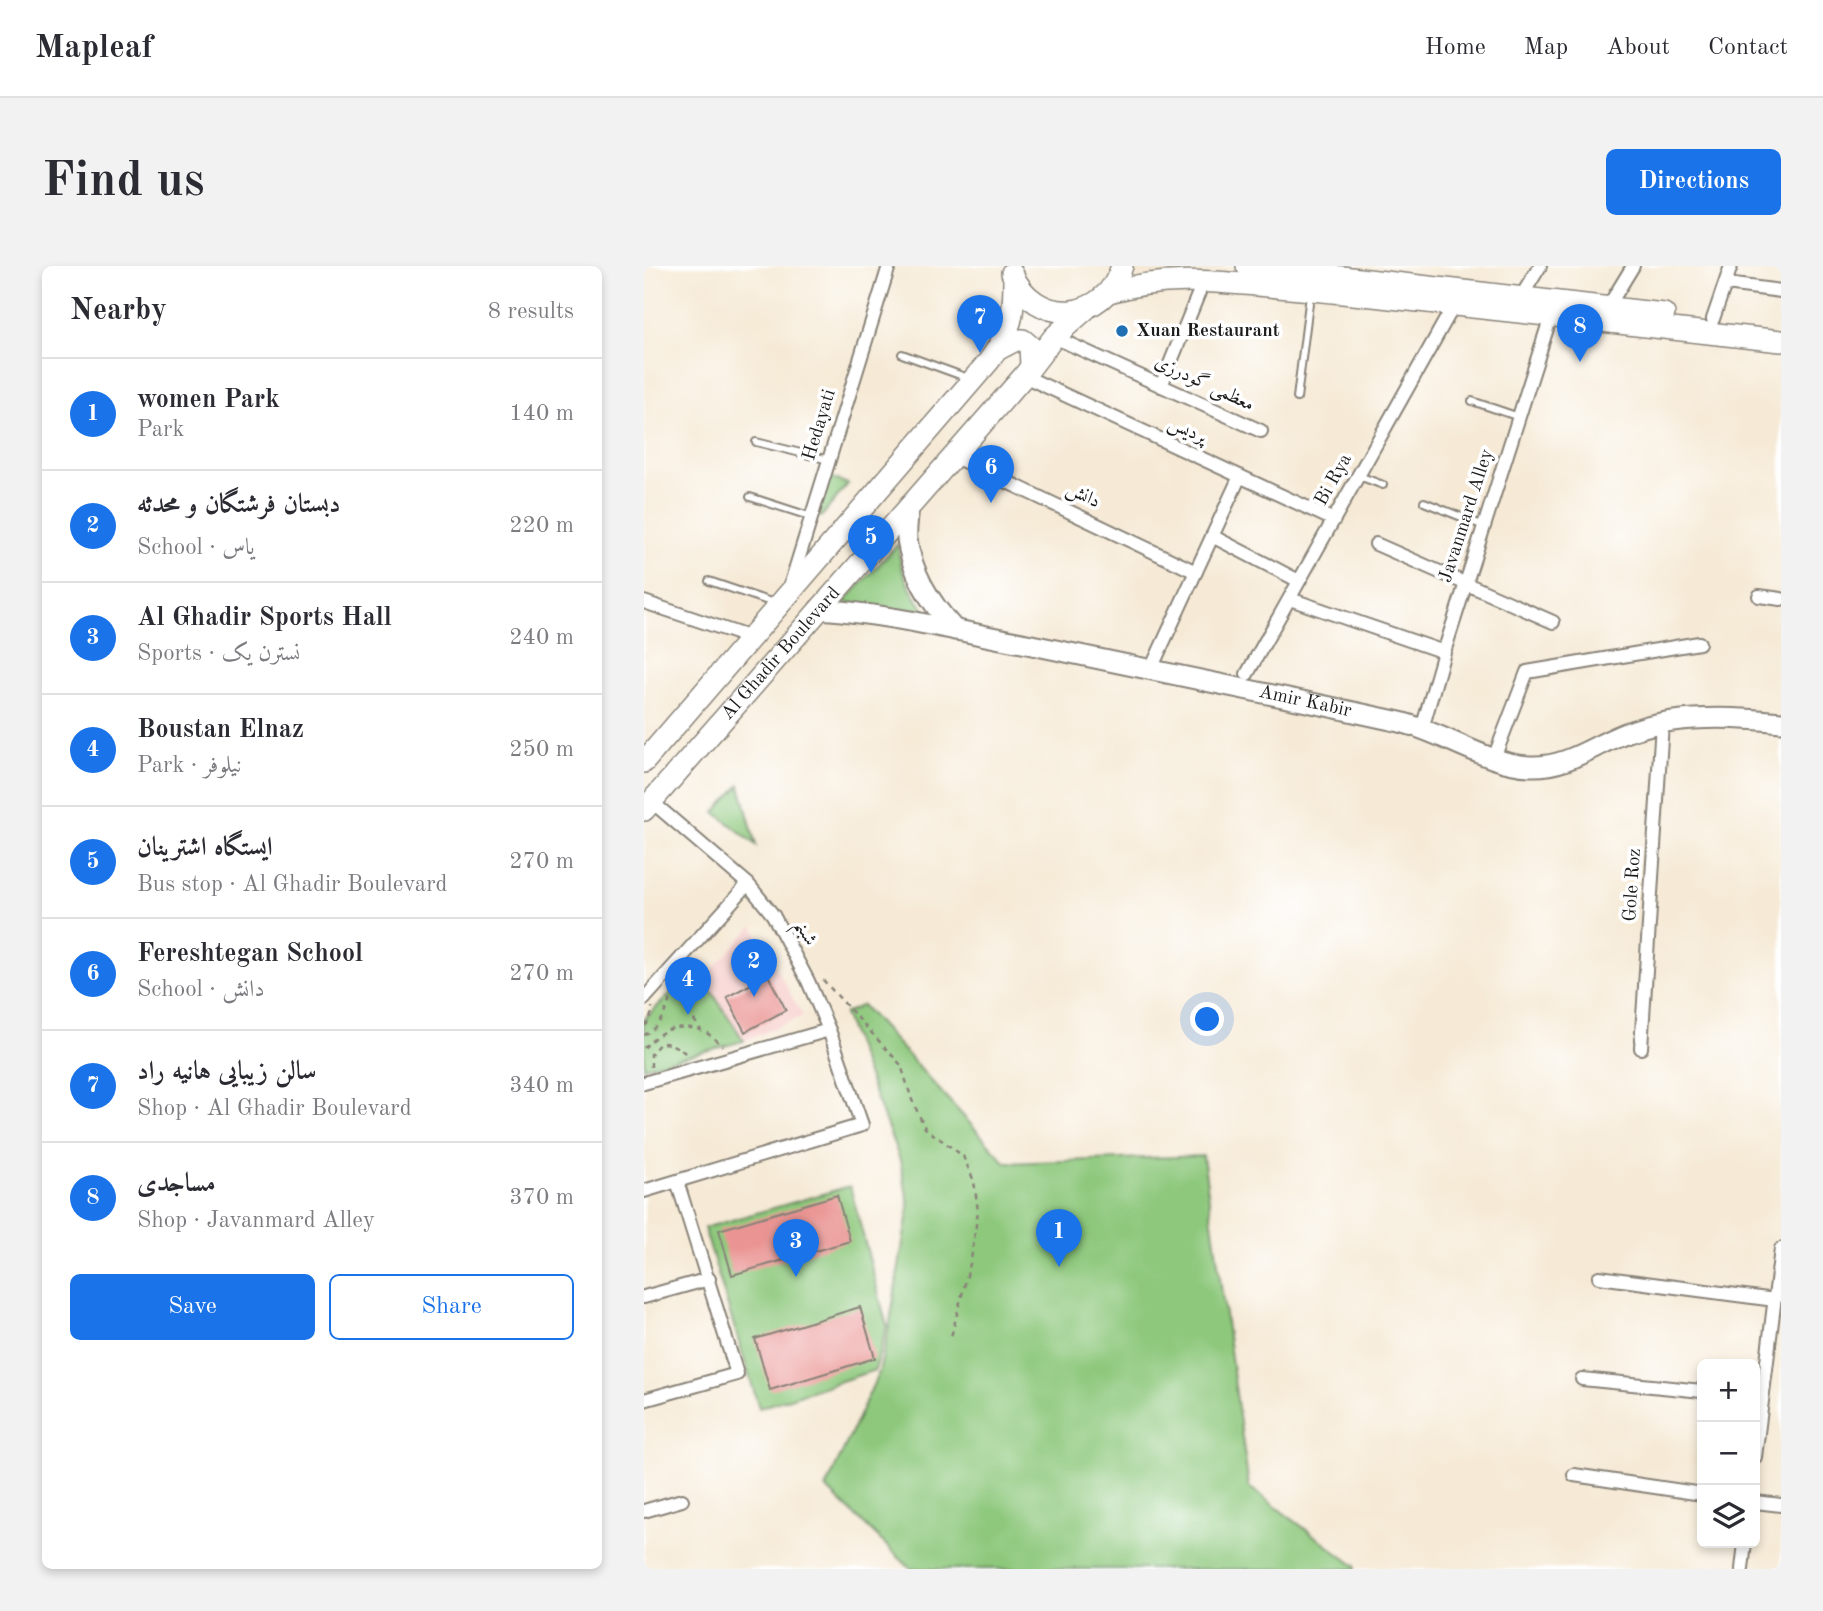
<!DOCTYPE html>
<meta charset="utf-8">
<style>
:root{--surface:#fff;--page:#f2f2f3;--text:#2b2b33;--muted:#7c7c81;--line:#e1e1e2;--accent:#1a73e8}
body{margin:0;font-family:"Old Standard TT",Amiri,serif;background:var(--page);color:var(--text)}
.controls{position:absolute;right:21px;bottom:21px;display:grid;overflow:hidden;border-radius:10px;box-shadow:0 4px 10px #0003}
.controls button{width:63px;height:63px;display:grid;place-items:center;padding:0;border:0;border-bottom:2px solid var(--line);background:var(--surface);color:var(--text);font:35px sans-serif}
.you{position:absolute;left:564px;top:754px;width:24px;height:24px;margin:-18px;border:5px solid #fff;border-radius:50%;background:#1a73e8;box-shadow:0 0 0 10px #1a73e833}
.badge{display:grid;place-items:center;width:46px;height:46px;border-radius:50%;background:var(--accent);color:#fff;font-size:23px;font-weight:700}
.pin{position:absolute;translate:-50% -58px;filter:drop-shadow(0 2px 4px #0008)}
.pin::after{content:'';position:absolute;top:37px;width:24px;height:21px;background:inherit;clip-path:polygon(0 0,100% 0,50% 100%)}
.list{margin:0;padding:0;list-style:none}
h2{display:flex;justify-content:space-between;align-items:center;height:91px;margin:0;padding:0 28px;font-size:30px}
h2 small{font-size:23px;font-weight:400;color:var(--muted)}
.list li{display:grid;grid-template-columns:46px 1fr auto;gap:21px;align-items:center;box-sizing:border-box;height:112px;padding:0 28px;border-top:2px solid var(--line)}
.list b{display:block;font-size:26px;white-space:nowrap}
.list p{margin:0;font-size:23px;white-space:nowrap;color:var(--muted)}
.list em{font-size:23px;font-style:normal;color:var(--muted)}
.actions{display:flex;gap:14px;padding:21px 28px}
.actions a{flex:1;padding:16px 0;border:2px solid var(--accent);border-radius:10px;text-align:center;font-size:24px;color:var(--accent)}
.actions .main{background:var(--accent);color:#fff}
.icon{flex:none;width:38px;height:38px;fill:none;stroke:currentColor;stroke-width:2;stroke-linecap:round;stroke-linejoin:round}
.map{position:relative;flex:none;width:1137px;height:1303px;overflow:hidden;border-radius:10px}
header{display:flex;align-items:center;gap:42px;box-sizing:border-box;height:98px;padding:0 35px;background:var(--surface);border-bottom:2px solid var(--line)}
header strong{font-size:33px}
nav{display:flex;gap:38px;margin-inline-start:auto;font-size:24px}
.intro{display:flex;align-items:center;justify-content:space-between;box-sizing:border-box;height:168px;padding:0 42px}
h1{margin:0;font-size:49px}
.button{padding:18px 32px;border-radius:10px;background:var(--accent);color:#fff;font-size:24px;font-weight:700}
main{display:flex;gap:42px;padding:0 42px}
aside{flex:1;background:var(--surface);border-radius:10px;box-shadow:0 4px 10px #0003}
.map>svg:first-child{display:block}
</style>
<header>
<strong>Mapleaf</strong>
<nav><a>Home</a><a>Map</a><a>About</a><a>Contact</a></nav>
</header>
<div class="intro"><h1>Find us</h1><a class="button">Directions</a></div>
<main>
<aside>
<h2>Nearby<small>8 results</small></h2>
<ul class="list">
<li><span class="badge">1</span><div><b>women Park</b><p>Park</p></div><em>140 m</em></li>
<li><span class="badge">2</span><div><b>دبستان فرشتگان و محدثه</b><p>School · یاس</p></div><em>220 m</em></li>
<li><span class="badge">3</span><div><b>Al Ghadir Sports Hall</b><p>Sports · نسترن یک</p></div><em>240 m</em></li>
<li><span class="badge">4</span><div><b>Boustan Elnaz</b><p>Park · نیلوفر</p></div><em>250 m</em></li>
<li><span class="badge">5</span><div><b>ایستگاه اشترینان</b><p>Bus stop · Al Ghadir Boulevard</p></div><em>270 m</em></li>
<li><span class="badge">6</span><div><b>Fereshtegan School</b><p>School · دانش</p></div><em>270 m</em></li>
<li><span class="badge">7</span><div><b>سالن زیبایی هانيه راد</b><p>Shop · Al Ghadir Boulevard</p></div><em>340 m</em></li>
<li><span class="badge">8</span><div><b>مساجدی</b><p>Shop · Javanmard Alley</p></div><em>370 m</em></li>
</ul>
<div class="actions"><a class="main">Save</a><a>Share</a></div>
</aside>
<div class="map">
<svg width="1137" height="1303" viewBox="0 0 1137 1303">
<rect width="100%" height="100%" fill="#fff"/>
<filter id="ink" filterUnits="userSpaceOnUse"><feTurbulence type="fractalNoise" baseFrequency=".0143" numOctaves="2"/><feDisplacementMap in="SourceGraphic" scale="14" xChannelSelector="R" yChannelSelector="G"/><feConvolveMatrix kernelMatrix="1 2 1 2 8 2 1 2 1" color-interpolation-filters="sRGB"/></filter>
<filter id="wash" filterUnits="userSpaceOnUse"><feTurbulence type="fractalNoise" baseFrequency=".00686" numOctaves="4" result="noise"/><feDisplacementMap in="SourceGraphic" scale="28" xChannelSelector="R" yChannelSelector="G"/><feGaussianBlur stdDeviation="1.57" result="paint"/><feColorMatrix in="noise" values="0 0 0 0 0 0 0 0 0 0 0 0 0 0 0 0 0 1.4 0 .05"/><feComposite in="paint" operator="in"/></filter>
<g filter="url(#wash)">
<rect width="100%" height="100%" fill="#f6ead6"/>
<path fill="#f7d0ce" d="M 109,660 L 159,750 L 100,775 L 59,713 Z"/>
<path fill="#8dc87c" stroke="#54724c" stroke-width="2" d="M 185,211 L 204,218 L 177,251 L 174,248 Z
M 254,278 C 255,307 269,329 286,352 L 200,336 Z
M 96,519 L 112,579 L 71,546 Z
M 53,703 L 100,775 L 0,801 L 0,753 Z
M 218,739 L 362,897 L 559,890 L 605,1221 L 711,1300 L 711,1303 L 267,1303 L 182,1222 L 235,1106 L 245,1062 L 265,940 L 256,894 L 200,748 Z
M 206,920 L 243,1060 L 231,1104 L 115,1142 L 60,962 Z"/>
<g id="blocks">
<path fill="#ea9493" d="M 124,709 L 142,744 L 101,766 L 83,731 Z
M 193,929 L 206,975 L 88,1009 L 75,964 Z
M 216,1041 L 231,1092 L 126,1124 L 111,1073 Z"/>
</g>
</g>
<g filter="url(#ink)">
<use href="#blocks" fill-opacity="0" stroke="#898379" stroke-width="2"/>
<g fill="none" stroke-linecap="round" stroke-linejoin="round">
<defs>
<path id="lane" d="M 258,88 L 324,112
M 653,132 L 666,29
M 828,135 L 875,151
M 112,176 L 185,194
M 715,210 L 739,219
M 106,231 L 168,251
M 780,236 L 840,260
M 65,315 L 130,337"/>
<path id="street" d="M 1082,18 L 1137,25
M 877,31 L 896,0
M 964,41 L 989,0
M 1069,53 L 1087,0
M 410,71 L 617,165
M 380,110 L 690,254
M 517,120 L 560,14
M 309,190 L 552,306
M 568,270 L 655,315
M 732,278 L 909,356
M 147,317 L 245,0
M 1115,330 L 1137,333
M 646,333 L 800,386
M 0,336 L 107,372
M 507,403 L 596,210
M 603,408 L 810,39
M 778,463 L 800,386 L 907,50
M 850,492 L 883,406 L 1055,377
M 0,733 L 104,618
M 997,782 L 1018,457
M 0,817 L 185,764
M 0,925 L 218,859 L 185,764 L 164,715 L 129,649 L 104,618 L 7,535
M 955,1011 L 1131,1034
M 0,1031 L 65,1013
M 938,1113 L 1058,1125
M 0,1134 L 93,1108 L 33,915
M 1111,1191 L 1137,983
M 930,1209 L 1058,1228
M 1111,1236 L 1137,1239
M 0,1245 L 38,1234
M 1098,1303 L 1101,1277"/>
<g id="secondary">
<path d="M 265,240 C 264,251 262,263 263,273 C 268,309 287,338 311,364"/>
<path id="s1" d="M 175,343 C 245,348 314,365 383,378 C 508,403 632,429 756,456 C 798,466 845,499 886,500 C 926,502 954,475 990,464 C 1033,449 1092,451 1137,456"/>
</g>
<g id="primary">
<path d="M 603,0 L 1020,48"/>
<path d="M 368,7 C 391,62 462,56 478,0"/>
<path d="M 465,26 C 520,10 568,15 624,20 C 668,24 712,28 756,33 C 883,47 1010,61 1137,75"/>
<path d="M 353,84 L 372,74 L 379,74 L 386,80 L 387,100"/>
<path d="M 0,496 L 345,95 C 368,61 370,53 370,12"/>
<path id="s2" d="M 0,544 L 380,110 L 410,71 L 443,42"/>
</g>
</defs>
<use href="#lane" stroke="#898379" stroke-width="10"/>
<use href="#street" stroke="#898379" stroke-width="16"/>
<use href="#secondary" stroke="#898379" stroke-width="23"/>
<use href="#primary" stroke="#898379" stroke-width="24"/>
<path stroke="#898379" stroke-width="2.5" stroke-dasharray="5 5" stroke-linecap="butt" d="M 179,714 L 257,799 L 268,834 L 281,862 L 319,890 L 330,915 L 334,945 L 327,994 L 307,1071
M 27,721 L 57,764
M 0,759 L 3,758 L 9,745 L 8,741
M 0,769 C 18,760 23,742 29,724
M 0,782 C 16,764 32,757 56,764 C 64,766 73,775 79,780
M 7,801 L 7,788 L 16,777 C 29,777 35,782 45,790"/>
<use href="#lane" stroke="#fff" stroke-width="6"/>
<use href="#street" stroke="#fff" stroke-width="12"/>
<use href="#secondary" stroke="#fff" stroke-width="19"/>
<use href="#primary" stroke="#fff" stroke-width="21"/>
</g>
</g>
<circle fill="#1f6fb2" stroke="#fff" stroke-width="2.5" cx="478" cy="65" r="7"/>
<g text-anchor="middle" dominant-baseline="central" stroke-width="7" stroke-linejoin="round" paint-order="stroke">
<g font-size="19" font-weight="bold" fill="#1c1c1c" stroke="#fff" text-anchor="start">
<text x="492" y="65">Xuan Restaurant</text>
</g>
<g font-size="19" fill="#1c1c1c" stroke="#fff">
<text transform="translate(560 118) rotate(25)">معظمی گودرزی</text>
<text transform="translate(176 159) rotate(-73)">Hedayati</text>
<text transform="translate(543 165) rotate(25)">پردیس</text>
<text transform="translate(690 214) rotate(-61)">Bi Rya</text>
<text transform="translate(439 230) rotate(26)">دانش</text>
<text transform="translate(823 250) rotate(-72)">Javanmard Alley</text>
<text stroke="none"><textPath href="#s2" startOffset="208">Al Ghadir Boulevard</textPath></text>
<text stroke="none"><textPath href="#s1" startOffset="495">Amir Kabir</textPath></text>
<text transform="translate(989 619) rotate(-86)">Gole Roz</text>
<text transform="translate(161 667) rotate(61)">شبنم</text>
</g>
</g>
</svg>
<div class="controls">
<button>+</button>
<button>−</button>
<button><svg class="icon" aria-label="layers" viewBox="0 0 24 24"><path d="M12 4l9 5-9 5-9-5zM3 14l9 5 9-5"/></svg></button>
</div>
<div class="you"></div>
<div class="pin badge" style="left:415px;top:1001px">1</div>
<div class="pin badge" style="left:110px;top:731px">2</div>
<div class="pin badge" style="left:152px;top:1011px">3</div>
<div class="pin badge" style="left:44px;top:749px">4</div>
<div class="pin badge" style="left:227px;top:307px">5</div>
<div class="pin badge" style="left:347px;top:237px">6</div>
<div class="pin badge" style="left:336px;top:87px">7</div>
<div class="pin badge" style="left:936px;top:96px">8</div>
</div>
</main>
